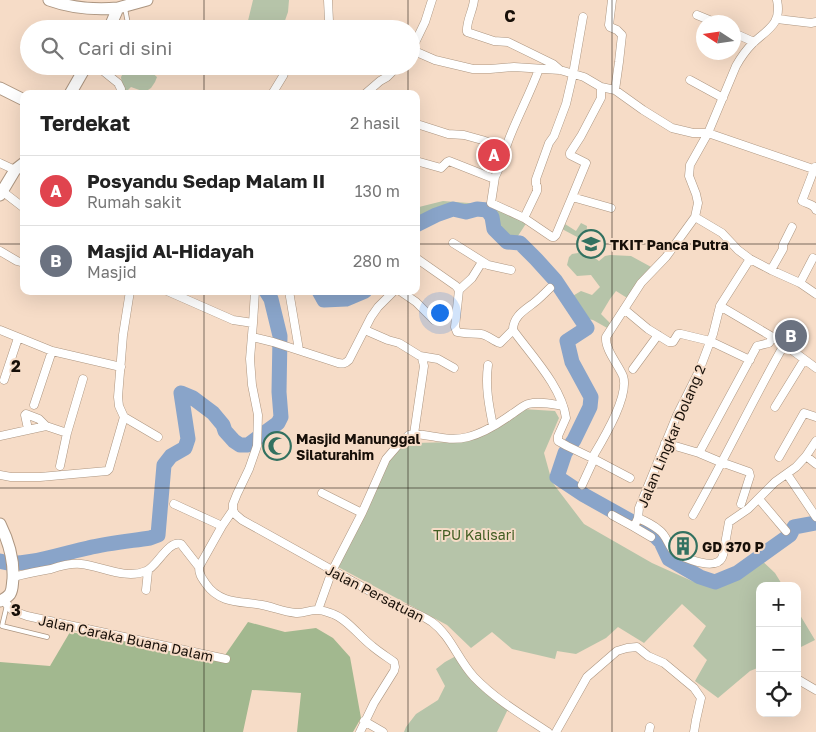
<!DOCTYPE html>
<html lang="id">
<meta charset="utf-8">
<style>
:root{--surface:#fff;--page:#f6f6f6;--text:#222;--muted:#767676;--line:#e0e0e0;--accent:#327160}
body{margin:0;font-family:"Golos Text",sans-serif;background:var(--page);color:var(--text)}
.controls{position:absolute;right:15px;bottom:15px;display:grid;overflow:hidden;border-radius:10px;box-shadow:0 5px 20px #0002}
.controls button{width:45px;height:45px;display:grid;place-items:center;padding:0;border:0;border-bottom:1px solid var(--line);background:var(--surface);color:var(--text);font:25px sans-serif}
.compass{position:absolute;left:696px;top:15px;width:45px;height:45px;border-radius:50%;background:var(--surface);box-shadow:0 5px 20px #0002;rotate:282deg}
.you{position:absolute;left:439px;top:312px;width:18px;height:18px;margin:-12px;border:4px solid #fff;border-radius:50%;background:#1a73e8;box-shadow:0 0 0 8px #1a73e833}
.badge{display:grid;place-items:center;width:32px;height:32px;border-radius:50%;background:var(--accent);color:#fff;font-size:16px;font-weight:700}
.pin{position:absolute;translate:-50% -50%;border:2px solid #fff;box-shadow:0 1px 5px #0006}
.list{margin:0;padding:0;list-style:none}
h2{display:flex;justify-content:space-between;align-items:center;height:65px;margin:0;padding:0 20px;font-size:21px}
h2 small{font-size:16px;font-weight:400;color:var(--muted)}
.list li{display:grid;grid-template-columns:32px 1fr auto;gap:15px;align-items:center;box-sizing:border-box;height:70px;padding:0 20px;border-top:1px solid var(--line)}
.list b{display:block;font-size:19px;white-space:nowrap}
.list p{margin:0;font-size:16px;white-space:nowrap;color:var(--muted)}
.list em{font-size:16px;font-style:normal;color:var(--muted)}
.icon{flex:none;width:28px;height:28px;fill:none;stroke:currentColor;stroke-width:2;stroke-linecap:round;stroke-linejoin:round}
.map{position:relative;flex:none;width:816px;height:732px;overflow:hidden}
.search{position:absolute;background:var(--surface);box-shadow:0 5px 20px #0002;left:20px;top:20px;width:400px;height:55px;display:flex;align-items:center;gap:12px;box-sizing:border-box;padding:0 18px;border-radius:28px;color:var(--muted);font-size:19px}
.panel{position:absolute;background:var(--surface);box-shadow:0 5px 20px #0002;left:20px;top:90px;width:400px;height:205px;border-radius:10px}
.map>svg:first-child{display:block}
</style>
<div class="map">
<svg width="816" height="732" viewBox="0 0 816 732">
<rect width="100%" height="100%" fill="#f6dcc7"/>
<path fill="#b6c4a9" d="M 253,0 L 289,0 L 288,12 L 282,29 L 246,29 Z
M 127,66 L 153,66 L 150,71 L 157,77 L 155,82 L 151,88 L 145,92 L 131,87 L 127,91 L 123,93 L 121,77 Z
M 443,201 L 494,205 L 527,222 L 516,239 L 511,240 C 491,231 498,223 488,208 L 469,208 L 463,210 L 453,208 L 446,208 L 439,212 L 416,220 L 416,210 L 419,207 Z
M 581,223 L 587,226 L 586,237 L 584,250 L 599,261 L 605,256 L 610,255 L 631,256 L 653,268 L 632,301 L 616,291 L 610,299 L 601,314 L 613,326 L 609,329 L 593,320 L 584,318 L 571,297 L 581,291 L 592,295 L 600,287 L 591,275 L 577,276 L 567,265 L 569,257 L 572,254 L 578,253 L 582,247 L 579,238 L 562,229 L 565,224 L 576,231 Z
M 522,409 L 555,411 L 559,418 L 544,453 L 552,482 L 584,524 L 652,563 L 692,581 L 714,589 L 760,559 L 775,573 L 783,586 L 760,586 L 760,667 L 750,671 L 718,698 L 695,681 L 707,660 L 693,646 L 706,626 L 682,604 L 644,643 L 618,627 L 606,638 L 576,654 L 557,651 L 555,659 L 512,649 L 492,632 L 471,648 L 447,625 L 338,567 L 395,448 L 414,443 L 454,442 Z
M 797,610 L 815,640 L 797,649 Z
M 456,656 L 508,709 L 497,732 L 404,732 L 406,727 L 416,714 L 438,700 L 445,686 L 436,669 L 445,662 Z"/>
<path fill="#a2b88f" d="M 248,622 L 285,632 L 316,628 L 333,638 L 350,657 L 361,718 L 353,732 L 297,732 L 301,693 L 252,690 L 243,732 L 0,732 L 0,662 L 50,666 L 70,632 L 223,658 Z"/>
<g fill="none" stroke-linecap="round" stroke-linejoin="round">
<path stroke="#89a4c9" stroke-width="15" d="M 416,225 L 436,215 L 453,209 L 466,212 L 477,209 L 487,210 L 492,217 L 494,229 L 507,242 L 520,243 L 536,259 L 555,280 L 587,328 L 567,341 L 572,362 L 591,397 L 590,407 L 574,440 L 565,453 L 557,477 L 584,495 L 652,533 L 661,542 L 669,559 L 700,577 L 715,582 L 737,573 L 790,535 L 794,527 L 816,523
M 319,291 L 324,300 L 346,299 L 365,291
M 0,561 C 19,569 67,552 88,548 C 108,543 130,541 150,538 L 158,535 L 164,465 L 171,456 L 185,448 L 188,439 L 181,393 L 193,398 L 213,413 L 223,425 L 225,431 L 234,441 L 240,445 L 248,445 L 278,423 L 281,417 L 279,392 L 280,336 L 271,299 L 266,291"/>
<defs>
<path id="lane" d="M 125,8 L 129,29
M 7,605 L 2,626 L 47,637"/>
<path id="street" d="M 328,0 L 329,21 L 330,29
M 474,0 C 473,11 466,21 467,32 L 494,41 L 508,42 L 553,64 L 560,70
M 612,0 L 609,25 L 610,27 L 617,30 L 622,35 L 619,62 L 615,90
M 697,15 L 714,22
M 777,19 L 811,23 L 816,22
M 734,33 L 754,42
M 412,50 L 435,60 L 473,69 L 490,69 L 514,67 L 560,70 L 584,77 L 601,87 L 615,90 L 643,110 L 672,128 L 693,133 L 708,133 L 816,170
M 411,51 L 425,22 L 432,0
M 97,66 L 118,83 L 121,89 L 120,94
M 690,80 L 723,98
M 601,87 L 601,98 L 581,136 L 570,153 L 570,155 L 586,163 L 572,197 L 611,208
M 272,94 L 283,76 L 287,66
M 365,94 L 380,81 L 387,77 L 398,66
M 416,126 L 420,125 L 448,134 L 464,135 L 482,140 L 506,148
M 416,161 L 441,168 L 447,162 L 449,161 L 492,178 L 495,177 C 502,163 505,148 511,134 C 520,112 531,91 539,69
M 0,163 L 15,170
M 815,167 L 802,201 C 807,204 814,204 816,210
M 495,177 L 491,203 L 524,218 L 552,237 L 554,237 L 556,235 L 572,197
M 2,191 L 24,208
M 695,217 L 722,233 L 738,250 L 750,259 L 771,270 L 800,283 L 816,294
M 524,218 L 537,191 L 537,186 L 536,184 L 536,179 L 549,143 L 554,136 L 566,104 L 573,74 L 583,17
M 453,243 L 488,265 L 511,270
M 0,251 L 17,261 L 24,263
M 416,258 L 456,286 L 459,290 L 455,327 L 457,332 C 464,334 473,333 481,334 C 488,335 493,341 500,343 L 513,330
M 771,270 L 783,249 L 783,245 L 792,227
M 800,283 L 813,258
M 459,290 L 472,278 L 482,262
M 130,291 L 123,335 L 118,397 L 119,406 L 124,417 L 158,437
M 167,291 L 233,320 L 253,323
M 255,291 L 253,323 L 250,359 L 252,385 L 258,415 L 257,446 L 249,469 L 237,494 L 233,504 L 233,510 L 222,526 L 199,567 C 199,575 202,578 206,584 C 220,604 240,601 262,605 C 273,607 284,612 296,613 C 303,614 311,609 318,610 C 323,610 329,613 333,614 C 347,619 360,637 372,646 C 379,652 387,657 394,662 L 395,667 L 394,671 L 374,703 L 360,732
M 289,291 L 299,350
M 400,291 L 416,302 L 434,320
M 720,306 L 781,342 L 816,368
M 624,309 L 648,329 L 669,342 L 673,342 L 678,334 L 681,334 L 710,341 L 750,360
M 0,330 L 52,351 L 121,367
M 365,330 L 388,340 L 399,343 L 420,356 L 422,358 L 424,366 L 414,434
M 513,330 C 531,355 562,387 566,418 L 558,436 L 558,441 L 567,446 L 592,458 C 602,441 630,396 623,376 C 618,364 605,350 606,337 L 641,283 L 666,257 L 695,217 L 698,203 L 696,194 L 689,176 L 690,165 L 708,133 L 736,66 C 741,57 746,50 753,43 C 768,29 782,24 777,0
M 513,330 C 513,316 525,310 535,302 C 540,298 545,293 550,288
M 252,337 L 273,342 L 338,363 C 343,364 345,364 349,360 L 371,317 L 378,307 L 394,291
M 420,356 L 438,359 L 454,368
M 488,365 C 485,386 489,406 493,426
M 633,369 L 658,335
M 4,380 L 18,338
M 34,405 L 52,351
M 775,407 L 804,360
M 28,429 L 25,415 L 26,414 L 39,419 L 46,426
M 0,436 L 46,426 L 67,433
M 665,443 L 699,453 L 718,461 L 749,472 L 750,476 L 741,504
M 699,453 L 757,346 L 769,343 L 773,337
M 806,456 L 816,464
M 779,457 L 804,413 L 816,417
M 592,458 L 630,478
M 60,466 L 67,433 L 83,379
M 787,474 L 816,517
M 0,475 L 11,477 L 40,477 L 107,471 L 109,469 L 124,417
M 582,485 L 594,459
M 322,493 L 362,513
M 759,499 L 786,531
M 174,504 L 222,526
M 233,510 L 235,514 L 242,520 L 393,604 C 406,609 420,614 432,622 C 451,636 458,660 474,677 C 495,699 522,715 548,732
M 612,515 L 634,527
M 693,515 C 725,459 752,401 784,345
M 638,518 C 645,521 653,525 659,530 C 666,535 667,542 672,549 C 678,557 705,566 715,563 C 720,562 722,559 723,555 L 729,522 L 748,509 L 775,482 L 796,467 L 806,456 L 816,441
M 651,537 L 634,527 L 638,518 L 639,508 L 677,415 L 699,371 L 713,334 L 720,306 L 750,259
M 13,577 C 25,574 38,571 51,569 C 60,566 71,563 81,564 C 101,566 126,580 146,571 C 157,567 168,540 181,544 L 199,567
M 146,590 L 148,571
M 3,600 L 13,611 L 27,616 L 226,659
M 318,610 L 332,571 L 362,513 L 386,459 L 399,444 L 409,435 L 414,434 C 433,435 448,442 468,437 C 484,433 498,424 512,414 C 517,411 522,406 528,404 C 539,401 552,404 563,406
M 797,679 L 816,690
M 364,721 L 383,732
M 556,732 L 587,677 L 617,651 L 627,648 L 637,647 L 648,656 L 664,663 L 694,688 L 701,698 L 696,720 L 694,732
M 649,732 L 650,727"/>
<path id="secondary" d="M 49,0 C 71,8 95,10 118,8
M 109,29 L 118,8 L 147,0
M 0,88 L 24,100
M 70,94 L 86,66
M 0,195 L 15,170 L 24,163
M 0,524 C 9,542 14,559 13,579 C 12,584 13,589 10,594 C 7,598 4,599 0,601"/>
</defs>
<use href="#lane" stroke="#ad9681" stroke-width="5.5"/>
<use href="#street" stroke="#ad9681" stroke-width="9"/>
<use href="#secondary" stroke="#ad9681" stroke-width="13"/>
<use href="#lane" stroke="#fff" stroke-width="4"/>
<use href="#street" stroke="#fff" stroke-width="8"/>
<use href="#secondary" stroke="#fff" stroke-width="11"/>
</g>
<path fill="none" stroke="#170f08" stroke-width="1" stroke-opacity="0.55" d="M 204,0 L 204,29M 408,0 L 408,29M 612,0 L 612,732M 204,66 L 204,94M 408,66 L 408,94M 0,244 L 24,244M 416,244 L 816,244M 204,291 L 204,732M 408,291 L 408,732M 0,488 L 816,488"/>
<defs>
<symbol id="school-ring" viewBox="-11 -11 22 22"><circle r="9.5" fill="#f6dcc7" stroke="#327160" stroke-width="1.5"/><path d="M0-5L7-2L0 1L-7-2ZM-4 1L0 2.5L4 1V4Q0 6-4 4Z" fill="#327160"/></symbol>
<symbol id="mosque-ring" viewBox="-11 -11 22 22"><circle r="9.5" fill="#f6dcc7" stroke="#327160" stroke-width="1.5"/><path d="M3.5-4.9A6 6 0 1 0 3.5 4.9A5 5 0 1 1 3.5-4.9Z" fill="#327160"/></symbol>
<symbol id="building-ring" viewBox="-11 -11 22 22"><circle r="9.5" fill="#f6dcc7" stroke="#327160" stroke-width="1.5"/><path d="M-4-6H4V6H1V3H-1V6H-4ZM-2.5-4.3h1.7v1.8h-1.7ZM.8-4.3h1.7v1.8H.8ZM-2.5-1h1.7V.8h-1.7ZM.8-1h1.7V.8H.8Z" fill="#327160"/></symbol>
</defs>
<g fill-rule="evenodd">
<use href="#school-ring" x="575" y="228" width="32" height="32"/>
<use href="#mosque-ring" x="261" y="430" width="32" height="32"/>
<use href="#building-ring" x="667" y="530" width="32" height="32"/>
</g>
<g text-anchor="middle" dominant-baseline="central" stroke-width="4" stroke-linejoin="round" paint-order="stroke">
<g font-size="14" font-weight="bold" fill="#170f08" stroke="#f6dcc7" text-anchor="start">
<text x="610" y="244">TKIT Panca Putra</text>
<text x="296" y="438">Masjid Manunggal<tspan x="296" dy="16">Silaturahim</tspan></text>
<text x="702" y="546">GD 370 P</text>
</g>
<g font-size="14" fill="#170f08" stroke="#f6dcc7">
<text transform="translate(671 436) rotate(-67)">Jalan Lingkar Dolang 2</text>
<text transform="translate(375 593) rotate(27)">Jalan Persatuan</text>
<text transform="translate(126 638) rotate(12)">Jalan Caraka Buana Dalam</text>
</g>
<g font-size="14" fill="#425e23" stroke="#f6dcc7">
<text x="474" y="534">TPU Kalisari</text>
</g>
</g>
<g font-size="16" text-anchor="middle" font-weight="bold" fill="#170f08" stroke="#f6dcc7" stroke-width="4" stroke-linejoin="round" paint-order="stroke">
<text x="510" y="22">C</text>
<text x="16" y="372">2</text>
<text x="16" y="616">3</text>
</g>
</svg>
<div class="controls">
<button>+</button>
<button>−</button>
<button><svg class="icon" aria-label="locate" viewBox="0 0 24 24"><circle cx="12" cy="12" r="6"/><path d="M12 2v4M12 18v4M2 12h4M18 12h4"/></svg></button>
</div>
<svg class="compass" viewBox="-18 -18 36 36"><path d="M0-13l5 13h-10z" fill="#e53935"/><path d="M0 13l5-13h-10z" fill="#767676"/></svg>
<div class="you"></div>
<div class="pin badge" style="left:494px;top:155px;background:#e0444e">A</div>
<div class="pin badge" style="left:791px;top:336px;background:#6b7280">B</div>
<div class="search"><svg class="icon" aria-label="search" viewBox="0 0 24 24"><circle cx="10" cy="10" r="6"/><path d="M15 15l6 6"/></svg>Cari di sini</div>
<section class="panel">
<h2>Terdekat<small>2 hasil</small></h2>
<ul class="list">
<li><span class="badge" style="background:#e0444e">A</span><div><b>Posyandu Sedap Malam II</b><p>Rumah sakit</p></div><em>130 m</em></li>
<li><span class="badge" style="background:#6b7280">B</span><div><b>Masjid Al-Hidayah</b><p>Masjid</p></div><em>280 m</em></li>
</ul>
</section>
</div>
